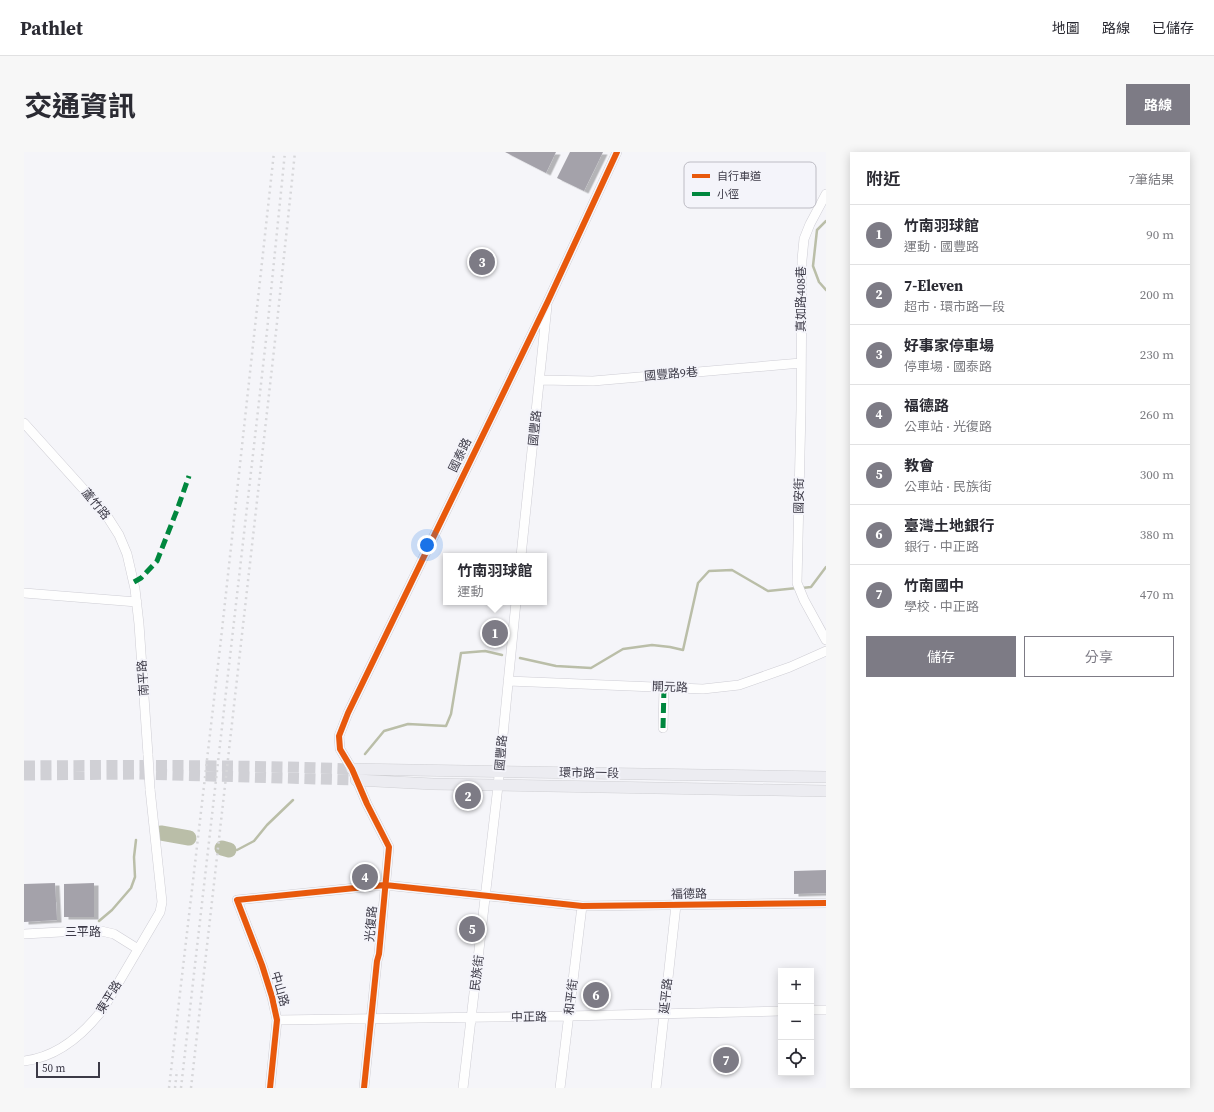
<!DOCTYPE html>
<html lang="zh-TW">
<meta charset="utf-8">
<style>
:root{--surface:#fff;--page:#f7f7f7;--text:#2b2b33;--muted:#7c7c81;--line:#e1e1e2;--accent:#7d7b85}
body{margin:0;font-family:"Source Serif 4","Noto Sans TC",serif;background:var(--page);color:var(--text)}
.controls{position:absolute;right:12px;bottom:12px;display:grid;overflow:hidden;border-radius:0px;box-shadow:0 2px 10px #0003}
.controls button{width:36px;height:36px;display:grid;place-items:center;padding:0;border:0;border-bottom:1px solid var(--line);background:var(--surface);color:var(--text);font:20px sans-serif}
.scale{position:absolute;left:12px;bottom:10px;width:64px;box-sizing:border-box;padding-left:4px;border:2px solid #3c3a47;border-top:0;font-size:11px;line-height:14px;white-space:nowrap;color:#3c3a47;-webkit-text-stroke:3px #f4f4fa;paint-order:stroke}
.you{position:absolute;left:403px;top:393px;width:14px;height:14px;margin:-10px;border:3px solid #fff;border-radius:50%;background:#1a73e8;box-shadow:0 0 0 6px #1a73e833}
.badge{display:grid;place-items:center;width:26px;height:26px;border-radius:50%;background:var(--accent);color:#fff;font-size:13px;font-weight:700}
.pin{position:absolute;translate:-50% -50%;border:2px solid #fff;box-shadow:0 1px 4px #0006}
.popup{position:absolute;left:419px;top:401px;width:104px;height:52px;box-sizing:border-box;display:grid;place-content:center;border-radius:0px;background:var(--surface);filter:drop-shadow(0 1px 3px #0005);font-size:13px;white-space:nowrap;color:var(--muted)}
.popup b{font-size:15px;color:var(--text)}
.popup::after{content:'';position:absolute;left:50%;top:100%;margin-left:-8px;border:8px solid transparent;border-top-color:var(--surface)}
.list{margin:0;padding:0;list-style:none}
h2{display:flex;justify-content:space-between;align-items:center;height:52px;margin:0;padding:0 16px;font-size:17px}
h2 small{font-size:13px;font-weight:400;color:var(--muted)}
.list li{display:grid;grid-template-columns:26px 1fr auto;gap:12px;align-items:center;box-sizing:border-box;height:60px;padding:0 16px;border-top:1px solid var(--line)}
.list b{display:block;font-size:15px;white-space:nowrap}
.list p{margin:0;font-size:13px;white-space:nowrap;color:var(--muted)}
.list em{font-size:13px;font-style:normal;color:var(--muted)}
.actions{display:flex;gap:8px;padding:12px 16px}
.actions a{flex:1;padding:9px 0;border:1px solid var(--accent);border-radius:0px;text-align:center;font-size:14px;color:var(--accent)}
.actions .main{background:var(--accent);color:#fff}
.icon{flex:none;width:22px;height:22px;fill:none;stroke:currentColor;stroke-width:2;stroke-linecap:round;stroke-linejoin:round}
.map{position:relative;flex:none;width:802px;height:936px;overflow:hidden;border-radius:0px}
header{display:flex;align-items:center;gap:24px;box-sizing:border-box;height:56px;padding:0 20px;background:var(--surface);border-bottom:1px solid var(--line)}
header strong{font-size:19px}
nav{display:flex;gap:22px;margin-inline-start:auto;font-size:14px}
.intro{display:flex;align-items:center;justify-content:space-between;box-sizing:border-box;height:96px;padding:0 24px}
h1{margin:0;font-size:28px}
.button{padding:10px 18px;border-radius:0px;background:var(--accent);color:#fff;font-size:14px;font-weight:700}
main{display:flex;gap:24px;padding:0 24px}
aside{flex:1;background:var(--surface);border-radius:0px;box-shadow:0 2px 10px #0003}
.map>svg:first-child{display:block}
</style>
<header>
<strong>Pathlet</strong>
<nav><a>地圖</a><a>路線</a><a>已儲存</a></nav>
</header>
<div class="intro"><h1>交通資訊</h1><a class="button">路線</a></div>
<main>
<div class="map">
<svg width="802" height="936" viewBox="0 0 802 936">
<defs>
<filter id="shadow"><feDropShadow dx="4.5" dy="2.5" stdDeviation="0" flood-color="#0004"/></filter>
</defs>
<rect width="100%" height="100%" fill="#f5f5f9"/>
<g fill="none" stroke-linecap="round" stroke-linejoin="round">
<path stroke="#babea8" stroke-width="2.5" d="M 802,69 L 793,78 L 789,114 L 795,130 L 802,138
M 778,436 L 787,435 L 802,415
M 496,506 L 532,514 L 567,516 L 599,497 L 628,493 L 646,495 L 659,498 L 674,431 L 685,419 L 708,418 L 744,439 L 773,436
M 341,602 L 360,579 L 384,572 L 422,574 L 427,562 L 437,501 L 461,499 L 478,503
M 213,698 L 230,689 L 243,673 L 269,648
M 75,769 L 88,758 L 107,736 L 111,725 L 110,705 L 112,688"/>
<path stroke="#babea8" stroke-width="15" d="M 137,681 L 165,686
M 198,696 L 205,698"/>
</g>
<path fill="#a4a2aa" filter="url(#shadow)" d="M 481,0 L 532,0 L 522,21 Z
M 546,0 L 579,0 L 560,39 L 533,26 Z
M 802,718 L 802,741 L 770,742 L 770,719 Z
M 31,731 L 33,768 L 0,770 L 0,732 Z
M 70,731 L 70,765 L 40,765 L 40,732 Z"/>
<g fill="none" stroke-linecap="round" stroke-linejoin="round">
<path stroke="#d0d0d5" stroke-width="11" stroke-dasharray="11 5.5" stroke-linecap="butt" d="M 0,614 C 109,613 218,613 328,617
M 0,623 L 114,622 L 332,628"/>
<defs>
<path id="minor" d="M 802,42 L 786,72 L 780,87 L 778,108 L 777,257 L 773,431 L 780,448 L 802,488
M 516,228 L 569,229 L 777,211
M 0,271 L 81,361 L 95,383 L 103,402 L 111,437 L 115,472 L 124,603
M 497,404 L 523,154
M 0,441 L 113,450
M 484,529 L 679,537 L 715,533 L 766,515 L 802,499
M 639,576 L 640,535
M 0,782 L 73,778 L 90,782 L 114,797
M 787,858 L 802,858
M 253,868 L 544,864 L 757,859
M 0,909 C 34,905 59,883 79,857 L 136,760 L 138,750 L 126,637
M 246,936 L 253,868 L 248,845 L 238,813 L 213,748 L 361,733 L 558,754 L 802,751
M 340,936 L 353,809 L 355,802 L 365,695 L 343,652 L 328,617 L 316,597 L 315,584 L 324,561 L 524,149 L 593,0
M 439,936 L 474,634 L 492,450
M 536,936 L 558,754
M 632,936 L 652,753"/>
<path id="major" d="M 328,617 L 802,625
M 332,628 L 409,632 L 802,639"/>
</defs>
<use href="#minor" stroke="#cecdd4" stroke-width="10"/>
<use href="#major" stroke="#d0d0d4" stroke-width="12"/>
<use href="#minor" stroke="#fefefe" stroke-width="9"/>
<use href="#major" stroke="#ececf1" stroke-width="11"/>
<path stroke="#d7d7da" stroke-width="2.5" stroke-dasharray="2 4" stroke-linecap="butt" d="M 145,936 L 197,487 L 250,0
M 151,936 L 153,918
M 157,936 L 243,179 L 261,0
M 167,936 L 252,180 L 271,0"/>
<defs>
<path id="minor-bridge" d="M 124,603 L 126,637"/>
</defs>
<use href="#minor-bridge" stroke="#cecdd4" stroke-width="10" stroke-linecap="butt"/>
<use href="#minor-bridge" stroke="#fefefe" stroke-width="9"/>
<path stroke="#00873e" stroke-width="5" stroke-dasharray="10 5" stroke-linecap="butt" d="M 110,430 L 117,426 L 133,409 L 153,358 L 165,324
M 639,576 L 640,535"/>
<defs>
<path id="cycleway" d="M 246,936 L 253,868 L 248,845 L 238,813 L 213,748 L 361,733 L 558,754 L 802,751
M 340,936 L 353,809 L 355,802 L 365,695 L 343,652 L 328,617 L 316,597 L 315,584 L 324,561 L 524,149 L 593,0"/>
</defs>
<use href="#cycleway" stroke="#f4f4fa" stroke-width="8"/>
<use href="#cycleway" stroke="#e8590c" stroke-width="6"/>
</g>
<g text-anchor="middle" dominant-baseline="central" stroke-width="4" stroke-linejoin="round" paint-order="stroke">
<g font-size="12" fill="#3c3a47" stroke="#f4f4fa">
<text transform="translate(777 147) rotate(-90)">真如路408巷</text>
<text transform="translate(647 222) rotate(-5)">國豐路9巷</text>
<text transform="translate(511 276) rotate(-84)">國豐路</text>
<text transform="translate(436 303) rotate(-64)">國泰路</text>
<text transform="translate(775 344) rotate(-89)">國安街</text>
<text transform="translate(72 352) rotate(50)">蘆竹路</text>
<text transform="translate(119 526) rotate(-94)">南平路</text>
<text transform="translate(646 535) rotate(2)">開元路</text>
<text transform="translate(477 601) rotate(-85)">國豐路</text>
<text transform="translate(565 621) rotate(1)">環市路一段</text>
<text transform="translate(665 742) rotate(-1)">福德路</text>
<text transform="translate(347 772) rotate(-85)">光復路</text>
<text x="59" y="780">三平路</text>
<text transform="translate(453 821) rotate(-83)">民族街</text>
<text transform="translate(256 837) rotate(74)">中山路</text>
<text transform="translate(642 844) rotate(-84)">延平路</text>
<text transform="translate(85 845) rotate(-58)">東平路</text>
<text transform="translate(547 845) rotate(-83)">和平街</text>
<text transform="translate(505 865) rotate(-1)">中正路</text>
</g>
</g>
<rect x="660" y="10" width="132" height="46" rx="6" fill="#f4f4fa" stroke="#bdbcc4" stroke-width="1"/>
<rect x="668" y="22" width="18" height="4" fill="#e8590c"/>
<rect x="668" y="40" width="18" height="4" fill="#00873e"/>
<g font-size="11" fill="#3c3a47">
<text x="693" y="28">自行車道</text>
<text x="693" y="46">小徑</text>
</g>
</svg>
<div class="controls">
<button>+</button>
<button>−</button>
<button><svg class="icon" aria-label="locate" viewBox="0 0 24 24"><circle cx="12" cy="12" r="6"/><path d="M12 2v4M12 18v4M2 12h4M18 12h4"/></svg></button>
</div>
<div class="scale">50 m</div>
<div class="you"></div>
<div class="pin badge" style="left:471px;top:481px">1</div>
<div class="popup"><b>竹南羽球館</b>運動</div>
<div class="pin badge" style="left:444px;top:644px">2</div>
<div class="pin badge" style="left:458px;top:110px">3</div>
<div class="pin badge" style="left:341px;top:725px">4</div>
<div class="pin badge" style="left:448px;top:777px">5</div>
<div class="pin badge" style="left:572px;top:843px">6</div>
<div class="pin badge" style="left:702px;top:908px">7</div>
</div>
<aside>
<h2>附近<small>7筆結果</small></h2>
<ul class="list">
<li><span class="badge">1</span><div><b>竹南羽球館</b><p>運動 · 國豐路</p></div><em>90 m</em></li>
<li><span class="badge">2</span><div><b>7-Eleven</b><p>超市 · 環市路一段</p></div><em>200 m</em></li>
<li><span class="badge">3</span><div><b>好事家停車場</b><p>停車場 · 國泰路</p></div><em>230 m</em></li>
<li><span class="badge">4</span><div><b>福德路</b><p>公車站 · 光復路</p></div><em>260 m</em></li>
<li><span class="badge">5</span><div><b>教會</b><p>公車站 · 民族街</p></div><em>300 m</em></li>
<li><span class="badge">6</span><div><b>臺灣土地銀行</b><p>銀行 · 中正路</p></div><em>380 m</em></li>
<li><span class="badge">7</span><div><b>竹南國中</b><p>學校 · 中正路</p></div><em>470 m</em></li>
</ul>
<div class="actions"><a class="main">儲存</a><a>分享</a></div>
</aside>
</main>
